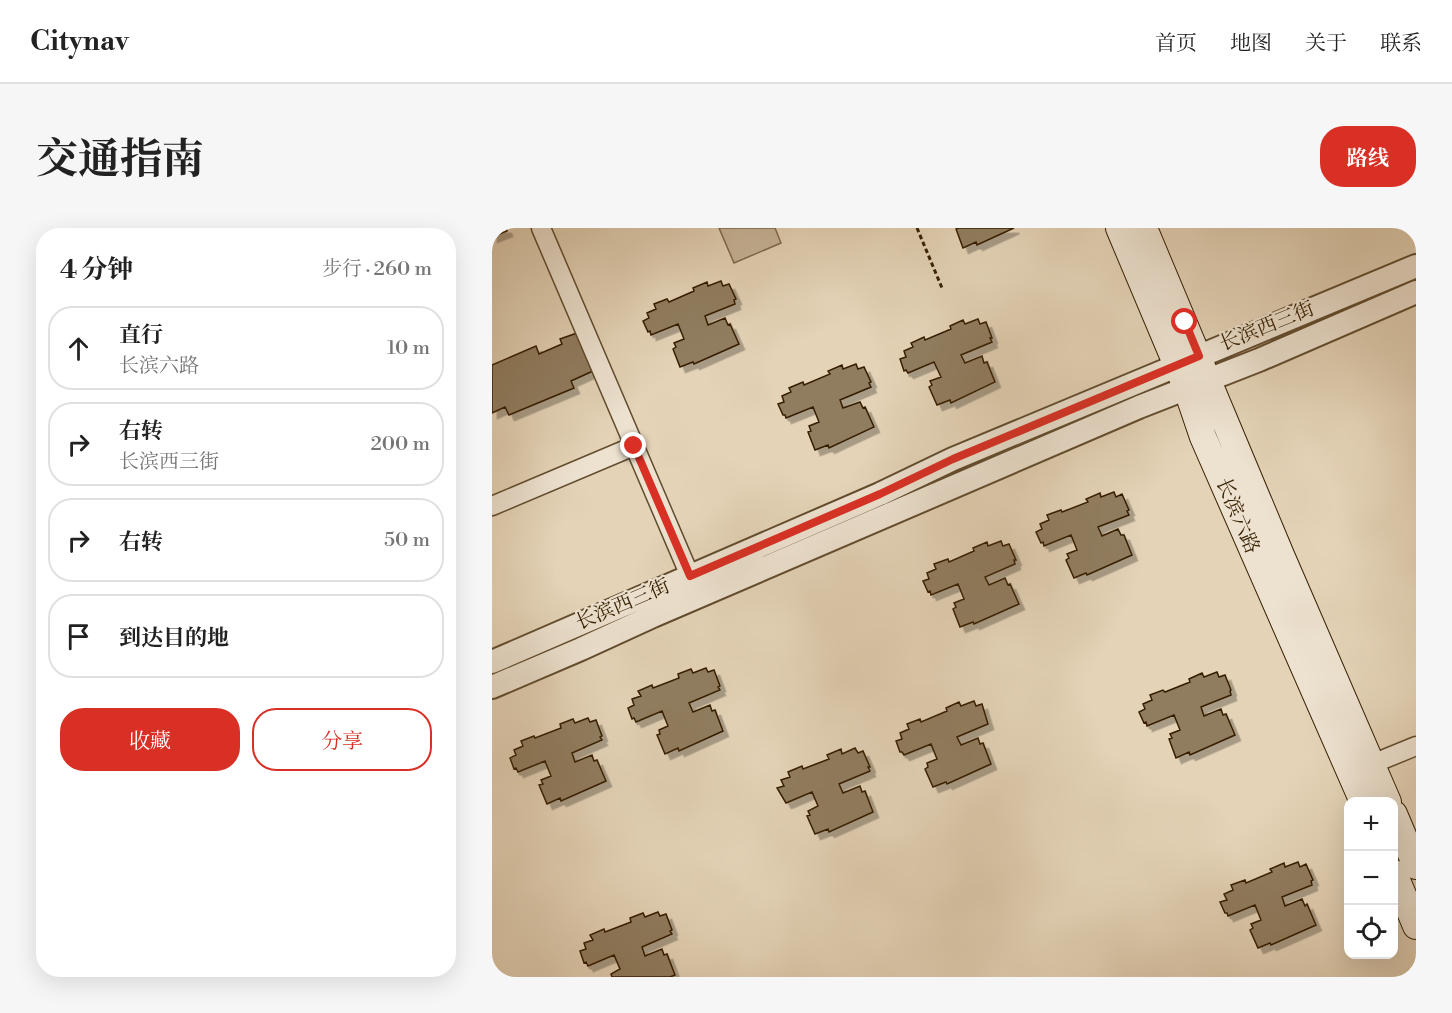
<!DOCTYPE html>
<html lang="zh">
<meta charset="utf-8">
<style>
:root{--surface:#fff;--page:#f6f6f6;--text:#222;--muted:#767676;--line:#e0e0e0;--accent:#d93025}
body{margin:0;font-family:"Libre Bodoni","Noto Serif SC",serif;background:var(--page);color:var(--text)}
.controls{position:absolute;right:18px;bottom:18px;display:grid;overflow:hidden;border-radius:12px;box-shadow:0 6px 24px #0002}
.controls button{width:54px;height:54px;display:grid;place-items:center;padding:0;border:0;border-bottom:2px solid var(--line);background:var(--surface);color:var(--text);font:30px sans-serif}
.stop{position:absolute;width:18px;height:18px;margin:-14px;border:4px solid #d93025;border-radius:50%;background:#fff}
.stop.end{background:#d93025;border-color:#fff;box-shadow:0 2px 6px #0008}
.list{margin:0;padding:0;list-style:none}
h2{display:flex;justify-content:space-between;align-items:center;height:78px;margin:0;padding:0 24px;font-size:26px}
h2 small{font-size:20px;font-weight:400;color:var(--muted)}
.list li{display:grid;grid-template-columns:39px 1fr auto;gap:18px;align-items:center;box-sizing:border-box;height:84px;margin:0 12px 12px;padding:0 12px;border:2px solid var(--line);border-radius:24px}
.list b{display:block;font-size:22px;white-space:nowrap}
.list p{margin:0;font-size:20px;white-space:nowrap;color:var(--muted)}
.list em{font-size:20px;font-style:normal;color:var(--muted)}
.actions{display:flex;gap:12px;padding:18px 24px}
.actions a{flex:1;padding:14px 0;border:2px solid var(--accent);border-radius:24px;text-align:center;font-size:21px;color:var(--accent)}
.actions .main{background:var(--accent);color:#fff}
.icon{flex:none;width:33px;height:33px;fill:none;stroke:currentColor;stroke-width:2;stroke-linecap:round;stroke-linejoin:round}
.map{position:relative;flex:none;width:924px;height:749px;overflow:hidden;border-radius:24px}
header{display:flex;align-items:center;gap:36px;box-sizing:border-box;height:84px;padding:0 30px;background:var(--surface);border-bottom:2px solid var(--line)}
header strong{font-size:28px}
nav{display:flex;gap:33px;margin-inline-start:auto;font-size:21px}
.intro{display:flex;align-items:center;justify-content:space-between;box-sizing:border-box;height:144px;padding:0 36px}
h1{margin:0;font-size:42px}
.button{padding:15px 27px;border-radius:24px;background:var(--accent);color:#fff;font-size:21px;font-weight:700}
main{display:flex;gap:36px;padding:0 36px}
aside{flex:1;background:var(--surface);border-radius:24px;box-shadow:0 6px 24px #0002}
.map>svg:first-child{display:block}
</style>
<header>
<strong>Citynav</strong>
<nav><a>首页</a><a>地图</a><a>关于</a><a>联系</a></nav>
</header>
<div class="intro"><h1>交通指南</h1><a class="button">路线</a></div>
<main>
<aside>
<h2>4 分钟<small>步行 · 260 m</small></h2>
<ul class="list">
<li><svg class="icon" aria-label="ahead" viewBox="0 0 24 24"><path d="M12 20V5M6 11l6-6 6 6"/></svg><div><b>直行</b><p>长滨六路</p></div><em>10 m</em></li>
<li><svg class="icon" aria-label="right" viewBox="0 0 24 24"><path d="M7 20v-9h11M14 6l5 5-5 5"/></svg><div><b>右转</b><p>长滨西三街</p></div><em>200 m</em></li>
<li><svg class="icon" aria-label="right" viewBox="0 0 24 24"><path d="M7 20v-9h11M14 6l5 5-5 5"/></svg><div><b>右转</b></div><em>50 m</em></li>
<li><svg class="icon" aria-label="arrive" viewBox="0 0 24 24"><path d="M6 21V4h12l-3 4 3 4H6"/></svg><div><b>到达目的地</b></div></li>
</ul>
<div class="actions"><a class="main">收藏</a><a>分享</a></div>
</aside>
<div class="map">
<svg width="924" height="749" viewBox="0 0 924 749">
<defs>
<filter id="shadow"><feDropShadow dx="5.5" dy="5.5" stdDeviation="0" flood-color="#0004"/></filter>
</defs>
<rect width="100%" height="100%" fill="#e4d3b7"/>
<filter id="stains"><feTurbulence type="fractalNoise" baseFrequency=".00333" numOctaves="4"/><feColorMatrix values="0 0 0 0 .2 0 0 0 0 .09 0 0 0 0 .02 0 0 0 .5 -.17"/></filter>
<radialGradient id="worn" r=".72"><stop offset=".6" stop-color="#630" stop-opacity="0"/><stop offset="1" stop-color="#630" stop-opacity=".3"/></radialGradient>
<path fill="#c6b498" stroke="#7e6a4c" stroke-width="1.5" d="M 227,0 L 283,0 L 289,15 L 242,35 Z"/>
<path fill="#907d60" stroke="#361f01" stroke-width="1.5" filter="url(#shadow)" d="M 0,0 L 14,0 L 15,3 L 0,9 Z
M 467,0 L 522,0 L 485,17 L 484,14 L 471,20 L 464,1 Z
M 229,53 L 231,58 L 237,56 L 244,71 L 242,72 L 243,76 L 213,88 L 216,97 L 233,90 L 236,97 L 238,96 L 247,116 L 202,136 L 201,134 L 188,139 L 181,121 L 184,119 L 182,115 L 192,111 L 186,96 L 159,107 L 158,103 L 156,104 L 151,93 L 157,90 L 155,85 L 164,81 L 162,76 L 175,71 L 177,74 L 202,63 L 201,60 L 215,54 L 216,58 Z
M 486,91 L 488,96 L 494,94 L 500,110 L 498,110 L 500,114 L 469,127 L 473,135 L 490,128 L 492,135 L 495,134 L 503,154 L 459,175 L 458,172 L 445,177 L 437,159 L 440,157 L 438,153 L 449,149 L 442,134 L 416,145 L 414,142 L 412,143 L 408,131 L 414,129 L 412,123 L 421,119 L 419,115 L 432,109 L 433,112 L 459,101 L 458,98 L 471,92 L 473,96 Z
M 85,105 L 101,143 L 79,153 L 82,160 L 17,187 L 13,179 L 0,185 L 0,137 L 44,118 L 47,126 L 70,116 L 68,111 Z
M 364,136 L 366,141 L 372,139 L 379,154 L 377,155 L 379,159 L 348,172 L 351,180 L 368,174 L 371,180 L 373,179 L 382,199 L 337,220 L 336,217 L 323,222 L 316,204 L 319,203 L 317,198 L 327,194 L 321,179 L 294,190 L 293,187 L 291,187 L 286,176 L 292,174 L 290,168 L 299,164 L 297,160 L 311,154 L 312,157 L 338,146 L 336,143 L 350,137 L 351,141 Z
M 622,264 L 624,269 L 630,266 L 637,282 L 635,283 L 637,287 L 606,299 L 610,308 L 626,301 L 629,307 L 632,307 L 640,327 L 595,347 L 594,345 L 582,350 L 574,332 L 577,330 L 575,326 L 585,322 L 579,307 L 552,318 L 551,314 L 549,315 L 544,304 L 550,301 L 548,296 L 557,292 L 555,287 L 569,282 L 570,284 L 596,274 L 594,271 L 608,265 L 609,269 Z
M 509,313 L 511,318 L 517,316 L 524,332 L 522,332 L 523,336 L 493,349 L 497,357 L 513,350 L 516,357 L 518,356 L 527,376 L 482,396 L 481,394 L 468,399 L 461,381 L 464,379 L 462,375 L 472,371 L 466,356 L 439,367 L 438,363 L 436,364 L 431,353 L 437,351 L 435,345 L 444,341 L 442,336 L 456,331 L 457,334 L 482,323 L 481,320 L 495,314 L 496,318 Z
M 214,440 L 216,444 L 222,442 L 228,458 L 226,459 L 228,462 L 197,475 L 201,484 L 218,477 L 220,483 L 223,482 L 231,503 L 187,523 L 186,520 L 173,526 L 165,507 L 168,506 L 167,502 L 176,498 L 170,483 L 144,494 L 142,490 L 140,491 L 136,480 L 142,477 L 140,471 L 149,468 L 146,463 L 160,457 L 161,460 L 187,450 L 186,446 L 199,441 L 201,445 Z
M 725,444 L 727,449 L 733,447 L 739,462 L 738,463 L 739,467 L 709,479 L 712,488 L 729,481 L 731,487 L 734,486 L 743,507 L 698,527 L 697,524 L 684,530 L 677,511 L 680,510 L 678,506 L 688,502 L 682,487 L 655,498 L 654,494 L 652,495 L 647,484 L 653,481 L 651,476 L 660,472 L 658,467 L 671,462 L 673,464 L 698,454 L 697,451 L 710,445 L 712,449 Z
M 482,473 L 484,478 L 490,476 L 496,496 L 465,509 L 469,517 L 486,510 L 488,516 L 491,515 L 499,536 L 455,556 L 454,554 L 441,559 L 433,541 L 436,539 L 435,535 L 445,531 L 439,516 L 412,527 L 410,524 L 408,524 L 404,513 L 410,511 L 408,505 L 417,501 L 415,496 L 428,491 L 429,494 L 455,483 L 454,480 L 467,474 L 469,478 Z
M 96,490 L 98,494 L 104,492 L 110,508 L 108,509 L 110,512 L 80,525 L 83,534 L 100,527 L 102,533 L 105,532 L 114,553 L 69,573 L 68,570 L 55,576 L 47,557 L 51,556 L 49,552 L 59,548 L 53,533 L 26,544 L 24,540 L 22,541 L 18,530 L 24,527 L 22,522 L 31,518 L 29,513 L 42,508 L 43,510 L 69,500 L 68,496 L 81,491 L 83,495 Z
M 363,520 L 366,525 L 371,523 L 378,539 L 376,539 L 378,543 L 347,556 L 351,565 L 368,558 L 370,564 L 373,563 L 381,584 L 337,604 L 336,601 L 323,606 L 315,588 L 318,587 L 316,583 L 326,578 L 320,564 L 294,575 L 285,560 L 292,558 L 289,552 L 298,549 L 296,544 L 310,538 L 311,541 L 337,531 L 335,527 L 349,521 L 350,526 Z
M 806,634 L 808,639 L 814,636 L 821,652 L 819,653 L 820,657 L 790,669 L 793,678 L 810,671 L 813,678 L 815,676 L 824,697 L 779,717 L 778,715 L 766,720 L 758,702 L 761,700 L 759,696 L 769,692 L 763,677 L 736,688 L 735,685 L 733,685 L 728,674 L 735,672 L 732,666 L 741,662 L 739,657 L 753,652 L 754,655 L 780,644 L 778,641 L 792,635 L 793,639 Z
M 166,684 L 168,688 L 174,686 L 180,702 L 178,703 L 180,706 L 150,719 L 153,728 L 170,721 L 172,727 L 175,726 L 183,747 L 178,749 L 120,749 L 119,746 L 128,741 L 122,727 L 96,738 L 94,734 L 92,735 L 88,723 L 94,721 L 92,715 L 101,712 L 98,707 L 112,701 L 113,704 L 139,694 L 138,690 L 151,685 L 153,689 Z"/>
<g fill="none" stroke-linecap="round" stroke-linejoin="round">
<defs>
<path id="minor" d="M 49,0 L 198,348
M 0,278 L 142,218
M 880,536 L 924,518"/>
<path id="tertiary" d="M 0,434 L 388,266 L 461,231 L 924,38
M 0,459 L 89,421 L 161,388 L 647,179 L 767,132 L 924,64"/>
<path id="secondary" d="M 627,0 L 694,159 L 711,209 L 871,574
M 652,0 L 789,327 L 896,574
M 902,586 L 924,638
M 902,645 L 924,698"/>
</defs>
<use href="#minor" stroke="#624c2e" stroke-width="21"/>
<use href="#tertiary" stroke="#624c2e" stroke-width="26"/>
<use href="#secondary" stroke="#361f01" stroke-width="28"/>
<path stroke="#361f01" stroke-width="3" stroke-dasharray="4.5 3" stroke-linecap="butt" d="M 425,0 L 450,60"/>
<use href="#minor" stroke="#ede2d0" stroke-width="18"/>
<use href="#tertiary" stroke="#ede2d0" stroke-width="22"/>
<use href="#secondary" stroke="#ede2d0" stroke-width="26"/>
</g>
<g fill="none" stroke-linecap="round" stroke-linejoin="round">
<path stroke="#d93025" stroke-width="8" d="M 142,218 L 198,348 L 388,266 L 461,231 L 707,128 L 693,94"/>
</g>
<g text-anchor="middle" dominant-baseline="central" stroke-width="4.5" stroke-linejoin="round" paint-order="stroke">
<g font-size="20" fill="#361f01" stroke="#ede2d0">
<text transform="translate(775 99) rotate(-22)">长滨西三街</text>
<text transform="translate(745 288) rotate(67)">长滨六路</text>
<text transform="translate(131 377) rotate(-23)">长滨西三街</text>
</g>
</g>
<rect width="100%" height="100%" filter="url(#stains)"/>
<rect width="100%" height="100%" fill="url(#worn)"/>
</svg>
<div class="controls">
<button>+</button>
<button>−</button>
<button><svg class="icon" aria-label="locate" viewBox="0 0 24 24"><circle cx="12" cy="12" r="6"/><path d="M12 2v4M12 18v4M2 12h4M18 12h4"/></svg></button>
</div>
<div class="stop" style="left:693px;top:94px"></div>
<div class="stop end" style="left:142px;top:218px"></div>
</div>
</main>
